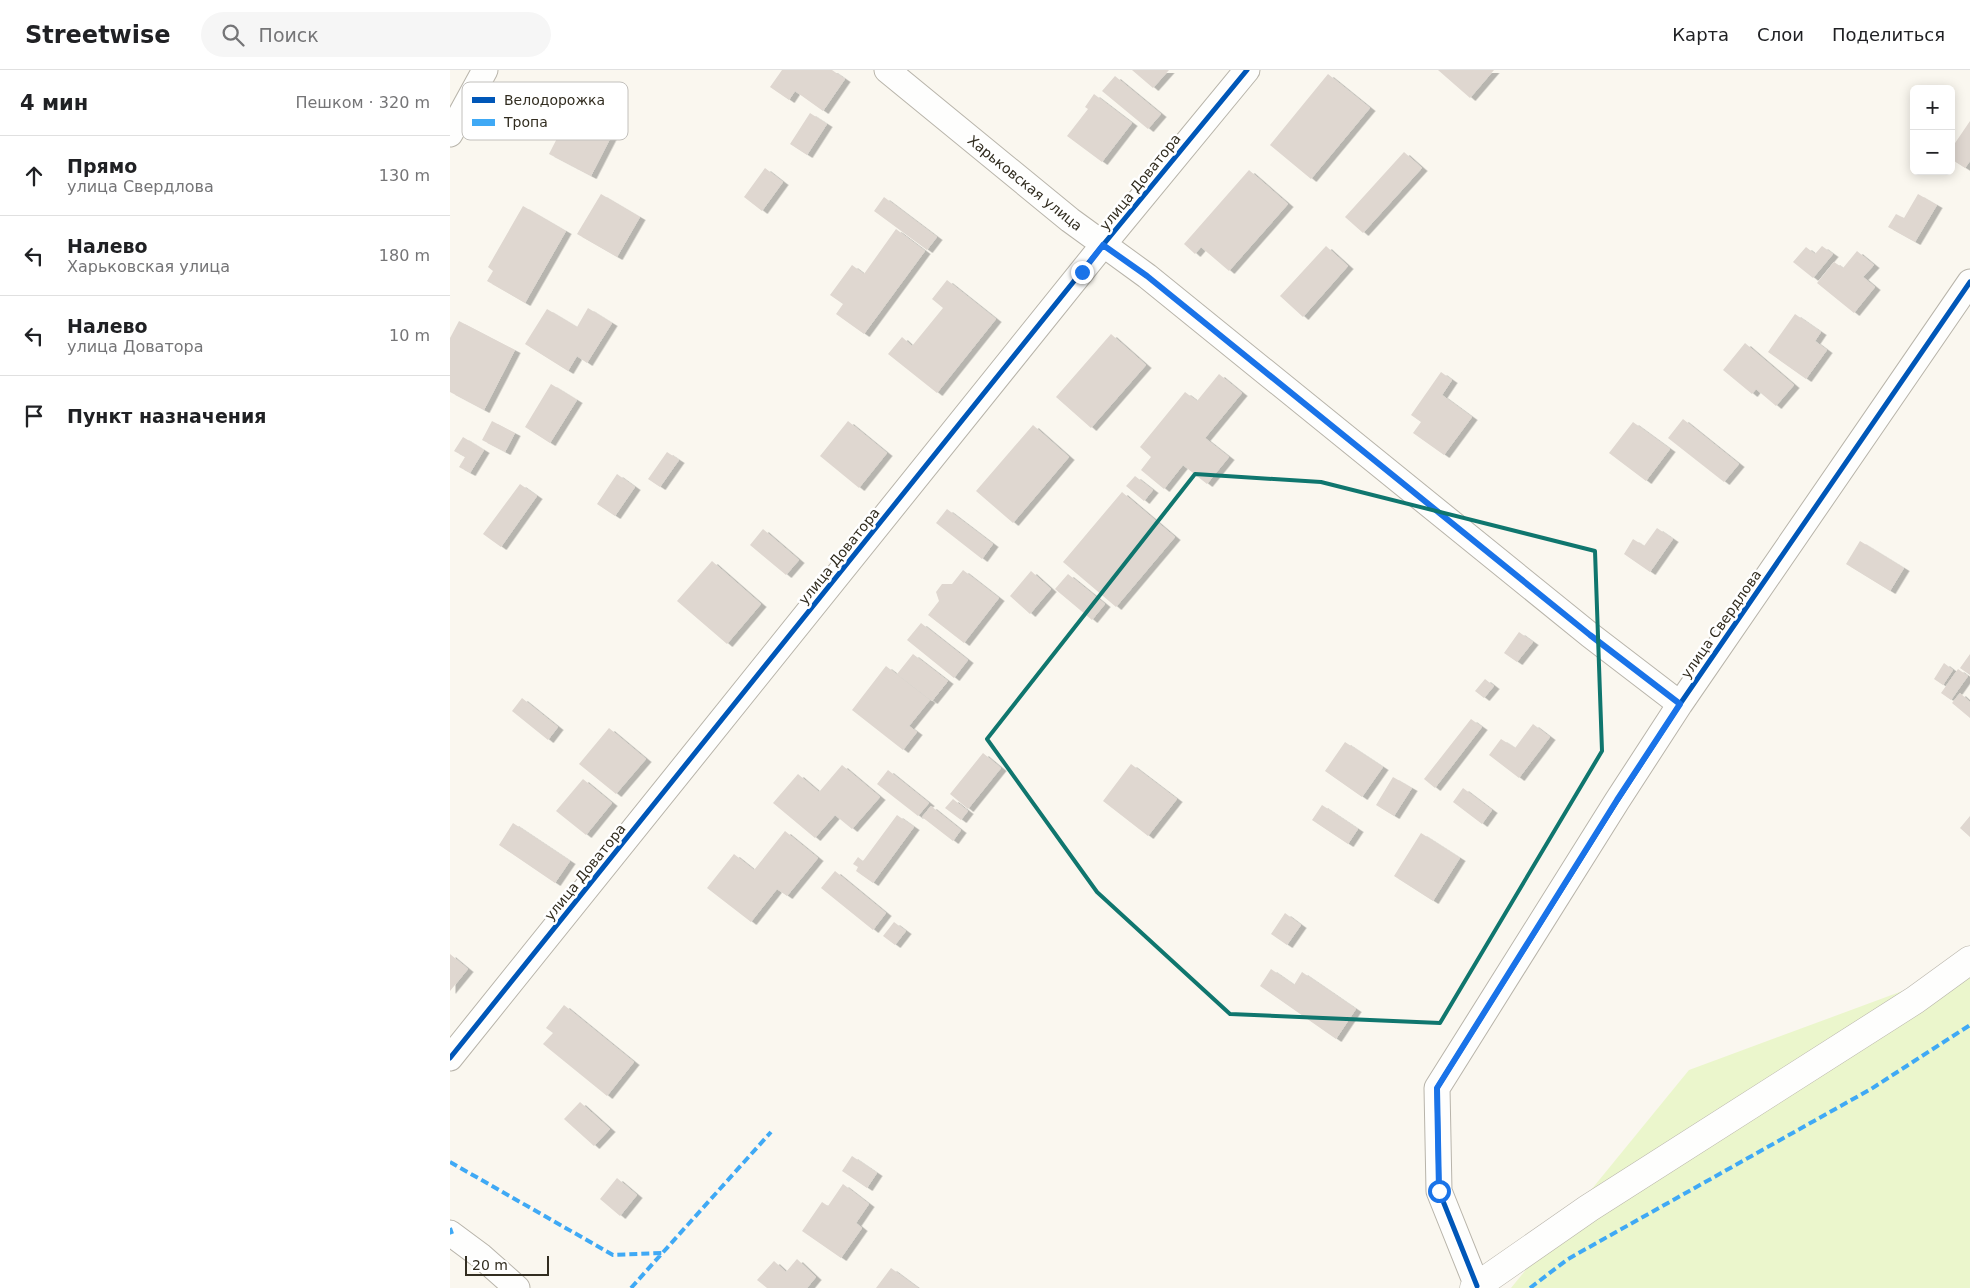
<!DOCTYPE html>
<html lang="ru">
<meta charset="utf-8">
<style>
:root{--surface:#fff;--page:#f6f6f6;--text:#202124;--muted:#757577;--line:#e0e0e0}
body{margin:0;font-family:"DejaVu Sans",sans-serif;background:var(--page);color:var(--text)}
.controls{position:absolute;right:15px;top:15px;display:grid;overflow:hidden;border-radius:8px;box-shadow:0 2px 12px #0003}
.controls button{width:45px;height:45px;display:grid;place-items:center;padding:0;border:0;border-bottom:1px solid var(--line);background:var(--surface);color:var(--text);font:25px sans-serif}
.scale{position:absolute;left:15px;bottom:12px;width:84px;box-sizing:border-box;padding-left:5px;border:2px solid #322d20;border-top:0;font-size:14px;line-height:18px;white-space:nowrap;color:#322d20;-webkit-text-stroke:4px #fff;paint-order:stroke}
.stop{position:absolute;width:15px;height:15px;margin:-11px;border:4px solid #1a73e8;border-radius:50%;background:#fff}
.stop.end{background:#1a73e8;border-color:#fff;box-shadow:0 1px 5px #0008}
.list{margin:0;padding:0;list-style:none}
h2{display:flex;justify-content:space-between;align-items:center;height:65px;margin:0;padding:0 20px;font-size:21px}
h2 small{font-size:16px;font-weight:400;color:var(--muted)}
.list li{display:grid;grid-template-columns:32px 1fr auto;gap:15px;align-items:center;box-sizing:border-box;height:80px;padding:0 20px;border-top:1px solid var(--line)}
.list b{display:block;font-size:19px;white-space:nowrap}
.list p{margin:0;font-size:16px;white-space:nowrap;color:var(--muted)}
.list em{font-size:16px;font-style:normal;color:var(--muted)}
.icon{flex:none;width:28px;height:28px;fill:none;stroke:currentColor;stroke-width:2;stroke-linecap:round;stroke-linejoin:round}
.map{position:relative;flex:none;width:1520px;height:1218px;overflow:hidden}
header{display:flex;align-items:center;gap:30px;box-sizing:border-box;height:70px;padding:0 25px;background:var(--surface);border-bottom:1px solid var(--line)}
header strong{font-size:24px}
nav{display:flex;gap:28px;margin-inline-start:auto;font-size:18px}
.search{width:350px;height:45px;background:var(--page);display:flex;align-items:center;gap:12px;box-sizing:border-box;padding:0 18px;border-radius:28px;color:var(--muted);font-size:19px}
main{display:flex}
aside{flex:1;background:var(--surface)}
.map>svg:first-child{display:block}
</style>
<header>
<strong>Streetwise</strong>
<div class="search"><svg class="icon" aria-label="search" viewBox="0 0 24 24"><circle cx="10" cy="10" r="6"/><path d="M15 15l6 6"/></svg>Поиск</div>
<nav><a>Карта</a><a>Слои</a><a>Поделиться</a></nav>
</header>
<main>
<aside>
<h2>4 мин<small>Пешком · 320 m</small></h2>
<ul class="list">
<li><svg class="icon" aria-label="ahead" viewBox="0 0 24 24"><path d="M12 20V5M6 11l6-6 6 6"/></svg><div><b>Прямо</b><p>улица Свердлова</p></div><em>130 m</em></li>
<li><svg class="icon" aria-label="left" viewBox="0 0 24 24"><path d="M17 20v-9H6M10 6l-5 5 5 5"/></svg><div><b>Налево</b><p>Харьковская улица</p></div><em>180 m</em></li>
<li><svg class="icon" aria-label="left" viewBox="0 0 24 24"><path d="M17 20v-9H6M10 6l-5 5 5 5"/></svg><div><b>Налево</b><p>улица Доватора</p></div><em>10 m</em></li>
<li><svg class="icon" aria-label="arrive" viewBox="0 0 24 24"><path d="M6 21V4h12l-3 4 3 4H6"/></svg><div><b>Пункт назначения</b></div></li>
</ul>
</aside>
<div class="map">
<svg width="1520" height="1218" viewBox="0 0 1520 1218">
<defs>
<filter id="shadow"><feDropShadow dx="5.5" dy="3" stdDeviation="0" flood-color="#0004"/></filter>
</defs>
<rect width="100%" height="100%" fill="#faf7ef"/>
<path fill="#ebf6cc" d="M 1520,896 L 1520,1218 L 1061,1218 L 1239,1000 Z"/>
<path fill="#dfd7d0" filter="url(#shadow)" d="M 332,0 L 382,0 L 395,9 L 373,41 L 345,21 L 339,30 L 320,17 Z
M 682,0 L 719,0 L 703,18 Z
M 988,0 L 1044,0 L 1020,28 Z
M 878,4 L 920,38 L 861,109 L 820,75 Z
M 665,6 L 711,44 L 698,59 L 652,21 Z
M 644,24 L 682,53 L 652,92 L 617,66 L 638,39 L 635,37 Z
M 120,43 L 162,65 L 141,106 L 99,84 Z
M 360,43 L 377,54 L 357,85 L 340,74 Z
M 1520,51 L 1520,91 L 1515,98 L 1501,89 L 1501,79 Z
M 954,82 L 972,98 L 913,163 L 895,147 Z
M 315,98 L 333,112 L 312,141 L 294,127 Z
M 799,100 L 838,134 L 779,201 L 751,177 L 745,184 L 734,174 Z
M 151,124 L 190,147 L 167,187 L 127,164 Z
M 1468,124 L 1487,135 L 1465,172 L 1438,157 L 1446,144 L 1454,148 Z
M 434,127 L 487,167 L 477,180 L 424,141 Z
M 73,136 L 116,161 L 75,233 L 37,211 L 43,201 L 38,197 Z
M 446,159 L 475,181 L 414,264 L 386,244 L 393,234 L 380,225 L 402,195 L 414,204 Z
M 876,176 L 898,196 L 853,247 L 830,226 Z
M 1372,176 L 1383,184 L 1363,208 L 1343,192 L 1356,177 L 1365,184 Z
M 1407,181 L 1424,195 L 1413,207 L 1425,217 L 1404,243 L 1367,213 L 1384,192 L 1393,198 Z
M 497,210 L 546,249 L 487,323 L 438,284 L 452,267 L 462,276 L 493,238 L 482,229 Z
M 138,238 L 162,253 L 137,293 L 127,286 L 118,301 L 75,274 L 97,239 L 127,257 Z
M 1345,244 L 1371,262 L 1365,271 L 1377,280 L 1356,309 L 1318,282 Z
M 9,251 L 65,280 L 34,340 L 0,322 L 0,268 Z
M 661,264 L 696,295 L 641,358 L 606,327 Z
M 1295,273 L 1344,315 L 1326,336 L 1306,319 L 1302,324 L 1273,300 Z
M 991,302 L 1002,310 L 992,325 L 1022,347 L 994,385 L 963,363 L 971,352 L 961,345 Z
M 769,304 L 792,323 L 755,368 L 779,387 L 757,414 L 733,395 L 714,419 L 691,400 L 701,387 L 690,377 L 735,322 L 747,331 Z
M 101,314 L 127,330 L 100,373 L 75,357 Z
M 1233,349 L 1289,394 L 1274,412 L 1218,368 Z
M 42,351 L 65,363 L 55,382 L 32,370 Z
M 398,351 L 437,383 L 409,418 L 370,386 Z
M 1183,352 L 1220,379 L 1196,411 L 1159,383 Z
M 583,355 L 619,387 L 563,453 L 526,421 Z
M 13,367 L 34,380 L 20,403 L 9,397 L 15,387 L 4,381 Z
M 217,382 L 229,390 L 210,417 L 198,409 Z
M 167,404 L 185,417 L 165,446 L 147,434 Z
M 685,406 L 703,420 L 694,431 L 676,416 Z
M 70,414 L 87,426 L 51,477 L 33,464 Z
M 672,422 L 725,467 L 666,537 L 613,492 Z
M 497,439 L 543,474 L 532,489 L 486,453 Z
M 1207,458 L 1223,469 L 1200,502 L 1174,484 L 1183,469 L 1194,476 Z
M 313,459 L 349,490 L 336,505 L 300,475 Z
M 1410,471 L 1454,498 L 1440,521 L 1396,494 Z
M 262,491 L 311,534 L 277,574 L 227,531 Z
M 513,500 L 549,528 L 514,573 L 478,545 L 489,531 L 486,522 L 492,514 L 502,514 Z
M 581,501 L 601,519 L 580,544 L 560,526 Z
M 618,504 L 655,534 L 642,550 L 605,519 Z
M 471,553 L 518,590 L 504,608 L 457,570 Z
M 1069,562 L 1083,572 L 1067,592 L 1054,583 Z
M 463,584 L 498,611 L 482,631 L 447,604 Z
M 1520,584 L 1520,605 L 1510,598 Z
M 1494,593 L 1503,600 L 1493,615 L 1484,609 Z
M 436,596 L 480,630 L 459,656 L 467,662 L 453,680 L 402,640 Z
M 1508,599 L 1518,606 L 1501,630 L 1491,623 Z
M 1035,609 L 1044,616 L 1034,628 L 1025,621 Z
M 1510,623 L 1520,632 L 1520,648 L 1502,633 Z
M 72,628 L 108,657 L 98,670 L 62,641 Z
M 1021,649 L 1032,657 L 985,718 L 974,709 Z
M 1083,654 L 1100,667 L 1069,708 L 1039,685 L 1051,669 L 1065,678 Z
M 159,658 L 196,689 L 166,724 L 129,694 Z
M 895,672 L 933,697 L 912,727 L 875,701 Z
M 533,683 L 551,698 L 518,739 L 500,724 Z
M 681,694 L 727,729 L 698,766 L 653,731 Z
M 392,695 L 430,727 L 402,759 L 385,745 L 365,768 L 323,733 L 348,704 L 369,722 Z
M 438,700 L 479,733 L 468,746 L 427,714 Z
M 943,707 L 962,718 L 944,746 L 926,735 Z
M 133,709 L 162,733 L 136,765 L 106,741 Z
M 1013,718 L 1042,740 L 1032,754 L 1003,732 Z
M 503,729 L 518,741 L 511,750 L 495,738 Z
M 872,735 L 908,759 L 898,774 L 862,750 Z
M 481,736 L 511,760 L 503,771 L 472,747 Z
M 447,745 L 464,757 L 423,813 L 406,801 L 408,797 L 403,794 L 408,787 L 413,791 Z
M 1520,746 L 1520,767 L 1510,758 Z
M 63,753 L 120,791 L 105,813 L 49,775 Z
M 335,761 L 368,788 L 337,826 L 327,819 L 301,852 L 257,818 L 284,784 L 304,800 Z
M 971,763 L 1010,788 L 983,831 L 944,806 Z
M 385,801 L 436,843 L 423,860 L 371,818 Z
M 835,843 L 851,855 L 837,875 L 821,864 Z
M 444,852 L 456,861 L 445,875 L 433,866 Z
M 0,884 L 18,899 L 0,921 Z
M 821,899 L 844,915 L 852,902 L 906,939 L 886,969 L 810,916 Z
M 114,935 L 184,992 L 157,1026 L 93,974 L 103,963 L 96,958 Z
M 130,1032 L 160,1059 L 144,1076 L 114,1049 Z
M 402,1086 L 427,1103 L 417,1118 L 392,1101 Z
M 167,1108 L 187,1125 L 170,1146 L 150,1129 Z
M 393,1114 L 419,1134 L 406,1153 L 412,1158 L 391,1188 L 352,1161 L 372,1132 L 378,1136 Z
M 347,1189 L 366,1207 L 357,1218 L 317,1218 L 307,1210 L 324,1191 L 336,1202 Z
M 441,1198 L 468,1218 L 426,1218 Z"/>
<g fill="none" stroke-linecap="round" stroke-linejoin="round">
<defs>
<path id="minor" d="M 437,0 L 620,150 L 697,206 L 1140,565 L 1230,634
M 0,64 L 35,0
M 0,988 L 653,175 L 797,0
M 0,1163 L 31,1186 L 67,1218
M 1027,1216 L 989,1121 L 987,1018 L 1167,731 L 1230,634 L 1520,212"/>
<path id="tertiary" d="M 1024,1218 L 1139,1138 L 1465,930 L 1520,890"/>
</defs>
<use href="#minor" stroke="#b8b4aa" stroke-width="27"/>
<use href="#tertiary" stroke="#b8b4aa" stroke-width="29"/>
<use href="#minor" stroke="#fefefd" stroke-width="25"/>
<use href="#tertiary" stroke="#fefefd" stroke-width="28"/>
<path stroke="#3fa9f5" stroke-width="4" stroke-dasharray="8 4" stroke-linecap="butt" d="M 0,1092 L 163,1185 L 212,1183
M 0,1158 L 2,1164
M 181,1218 L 321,1062
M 1080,1218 L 1118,1189 L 1421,1019 L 1520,955"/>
<defs>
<path id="cycleway" d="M 0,988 L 653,175 L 797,0
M 1027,1216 L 989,1121 L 987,1018 L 1167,731 L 1230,634 L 1520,212"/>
</defs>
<use href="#cycleway" stroke="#fff" stroke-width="8"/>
<use href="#cycleway" stroke="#0057b8" stroke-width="5"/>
</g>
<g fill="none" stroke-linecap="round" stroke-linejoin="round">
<path stroke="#1a73e8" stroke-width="6" d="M 632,202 L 653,175 L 697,206 L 1140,565 L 1230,634 L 1167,730 L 987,1018 L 989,1121"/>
</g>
<path fill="none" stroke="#0f766e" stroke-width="4" stroke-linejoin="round" d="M 745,404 L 871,412 L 1145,481 L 1152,681 L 990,953 L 780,944 L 647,822 L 537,669 Z"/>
<g text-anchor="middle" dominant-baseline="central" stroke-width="5" stroke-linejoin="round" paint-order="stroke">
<g font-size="14" fill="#322d20" stroke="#fff">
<text transform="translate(690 112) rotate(-51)">улица Доватора</text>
<text transform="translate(575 113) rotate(39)">Харьковская улица</text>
<text transform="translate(389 486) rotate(-51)">улица Доватора</text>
<text transform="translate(1271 554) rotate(-55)">улица Свердлова</text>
<text transform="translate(135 802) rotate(-51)">улица Доватора</text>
</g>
</g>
<rect x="12" y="12" width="166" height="58" rx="8" fill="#fff" stroke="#c2c0bc" stroke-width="1"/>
<rect x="22" y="27" width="23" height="6" fill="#0057b8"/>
<rect x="22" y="49" width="23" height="7" fill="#3fa9f5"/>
<g font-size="14" fill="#322d20">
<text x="54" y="35">Велодорожка</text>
<text x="54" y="57">Тропа</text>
</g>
</svg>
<div class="controls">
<button>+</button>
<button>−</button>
</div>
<div class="scale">20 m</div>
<div class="stop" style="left:989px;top:1121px"></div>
<div class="stop end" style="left:632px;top:202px"></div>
</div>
</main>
